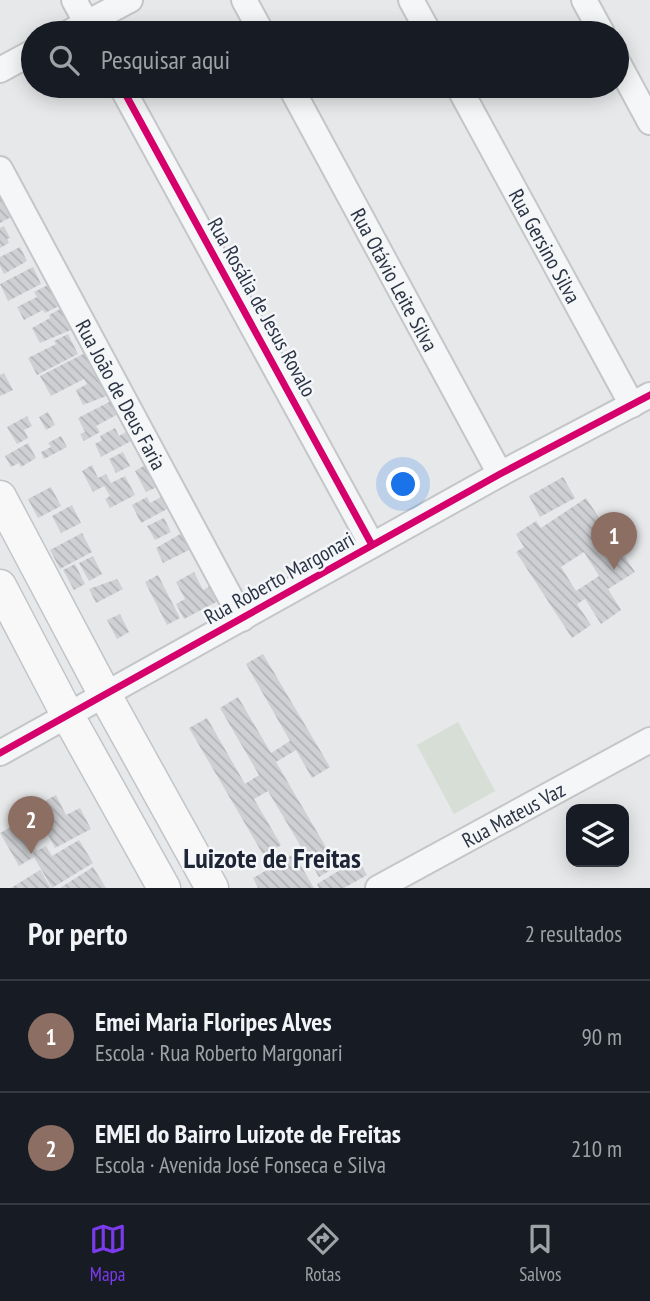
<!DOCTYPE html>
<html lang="pt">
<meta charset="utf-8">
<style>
:root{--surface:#171b24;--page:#242831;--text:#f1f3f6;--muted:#9ea1a6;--line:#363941;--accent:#7c3aed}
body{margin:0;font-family:"PT Sans Narrow",sans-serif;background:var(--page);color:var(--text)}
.controls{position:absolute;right:21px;bottom:21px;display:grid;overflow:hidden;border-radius:14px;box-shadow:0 4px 18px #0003}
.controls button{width:63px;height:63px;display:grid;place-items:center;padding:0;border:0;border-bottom:2px solid var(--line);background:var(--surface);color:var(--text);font:35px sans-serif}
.you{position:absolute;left:404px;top:485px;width:24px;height:24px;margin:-18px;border:5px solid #fff;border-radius:50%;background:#1a73e8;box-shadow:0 0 0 10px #1a73e833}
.badge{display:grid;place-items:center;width:46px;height:46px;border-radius:50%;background:var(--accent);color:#fff;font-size:23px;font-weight:700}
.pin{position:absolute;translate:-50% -58px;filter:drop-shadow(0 2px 4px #0008)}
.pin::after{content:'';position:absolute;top:37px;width:24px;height:21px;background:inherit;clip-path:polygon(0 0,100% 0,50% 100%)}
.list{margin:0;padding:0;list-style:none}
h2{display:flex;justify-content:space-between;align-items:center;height:91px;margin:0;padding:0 28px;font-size:30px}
h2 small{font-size:23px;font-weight:400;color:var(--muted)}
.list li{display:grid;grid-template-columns:46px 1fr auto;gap:21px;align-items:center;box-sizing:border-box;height:112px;padding:0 28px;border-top:2px solid var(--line)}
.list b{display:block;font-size:26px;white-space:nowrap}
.list p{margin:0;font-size:23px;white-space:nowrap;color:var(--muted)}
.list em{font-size:23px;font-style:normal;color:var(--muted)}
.icon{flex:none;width:38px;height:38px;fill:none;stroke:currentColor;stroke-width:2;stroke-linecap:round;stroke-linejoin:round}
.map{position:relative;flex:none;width:650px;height:888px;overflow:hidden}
.search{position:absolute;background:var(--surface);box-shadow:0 4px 18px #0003;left:21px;right:21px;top:21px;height:77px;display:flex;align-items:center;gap:18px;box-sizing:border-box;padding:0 24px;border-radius:38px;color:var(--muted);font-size:26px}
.sheet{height:315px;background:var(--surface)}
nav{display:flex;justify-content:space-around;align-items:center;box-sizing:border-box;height:98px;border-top:2px solid var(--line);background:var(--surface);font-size:19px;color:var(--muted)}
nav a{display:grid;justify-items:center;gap:4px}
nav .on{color:var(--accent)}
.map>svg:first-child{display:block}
</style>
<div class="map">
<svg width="650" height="888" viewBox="0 0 650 888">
<defs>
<pattern id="building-back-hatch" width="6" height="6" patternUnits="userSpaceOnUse" patternTransform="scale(1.75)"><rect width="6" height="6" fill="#ced0d3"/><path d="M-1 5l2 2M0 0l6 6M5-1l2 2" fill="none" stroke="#b1b3b6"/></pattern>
</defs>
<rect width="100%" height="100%" fill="#e6e8ea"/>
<path fill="#d6ded6" d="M 458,722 L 495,791 L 454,814 L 417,745 Z"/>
<path fill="url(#building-back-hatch)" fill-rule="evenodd" d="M 0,195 L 11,217 L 0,223 Z
M 4,226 L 10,238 L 7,239 L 9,243 L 0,248 L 0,228 Z
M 20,247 L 27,261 L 4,274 L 0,266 L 0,257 Z
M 33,267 L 41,284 L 8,301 L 0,284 Z
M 50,284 L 61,305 L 45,313 L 43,310 L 24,320 L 17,307 L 37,297 L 34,292 Z
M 62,308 L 73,329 L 40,343 L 32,328 L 50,318 L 49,315 Z
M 68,334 L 78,354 L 37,375 L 28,358 L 56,344 L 54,341 Z
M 87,352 L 109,395 L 83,405 L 76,390 L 87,384 L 84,379 L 51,396 L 40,376 Z
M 4,373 L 13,390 L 0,396 L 0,375 Z
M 111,401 L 118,414 L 96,426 L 100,432 L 84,441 L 80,434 L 85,432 L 78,418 Z
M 48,412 L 55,425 L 46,430 L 39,417 Z
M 27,416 L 32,426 L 24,430 L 28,438 L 17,444 L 7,427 Z
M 115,428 L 119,436 L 128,431 L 133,440 L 101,457 L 95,444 L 102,440 L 100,436 Z
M 61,436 L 67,447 L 44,459 L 41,452 L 51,447 L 48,443 Z
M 28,443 L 36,458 L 21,467 L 19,463 L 11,467 L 5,456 Z
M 123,452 L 130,466 L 116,473 L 109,459 Z
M 147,464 L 159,486 L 146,492 L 135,471 Z
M 92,465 L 98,478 L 106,474 L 111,483 L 125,476 L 135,495 L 110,508 L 105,499 L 110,496 L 104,486 L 93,492 L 82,471 Z
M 563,477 L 575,498 L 540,517 L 529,496 Z
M 51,487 L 61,506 L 38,518 L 28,499 Z
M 147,497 L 150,503 L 161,497 L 167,509 L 141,523 L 132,505 Z
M 586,498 L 635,572 L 608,589 L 621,610 L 601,624 L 585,599 L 577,604 L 591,625 L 572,638 L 516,552 L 524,547 L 516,534 L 536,521 L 541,528 ZM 584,552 L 599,576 L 576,591 L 561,567 Z
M 72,505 L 81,523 L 61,533 L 52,516 Z
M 164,518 L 171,532 L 155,540 L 147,526 Z
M 82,533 L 92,552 L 60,569 L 50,550 Z
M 182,533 L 191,549 L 163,563 L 156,548 Z
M 93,556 L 102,574 L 89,581 L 79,563 Z
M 75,564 L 85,584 L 74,590 L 63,570 Z
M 194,572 L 203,590 L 212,585 L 220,600 L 184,619 L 176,604 L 185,599 L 176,582 Z
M 158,575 L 180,618 L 167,625 L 145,582 Z
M 117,579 L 123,589 L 96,603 L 89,589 Z
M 120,614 L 129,632 L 117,639 L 107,620 Z
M 263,654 L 330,767 L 312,778 L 296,750 L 276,762 L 337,866 L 319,877 L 268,791 L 254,799 L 281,845 L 264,856 L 189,728 L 207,718 L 245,784 L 259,775 L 220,708 L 238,697 L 271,753 L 290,741 L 246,664 Z
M 56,795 L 66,815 L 80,808 L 91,829 L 55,848 L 34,807 Z
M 20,822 L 37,851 L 46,846 L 52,856 L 79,840 L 93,863 L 52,888 L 34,857 L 19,866 L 0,833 Z
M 294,854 L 314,888 L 258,888 L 253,878 Z
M 358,859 L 367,875 L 344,888 L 319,888 L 317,884 Z
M 93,867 L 106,888 L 60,888 Z
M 40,870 L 51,888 L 11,888 Z"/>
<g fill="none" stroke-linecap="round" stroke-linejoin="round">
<defs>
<g id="minor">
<path d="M 74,0 L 92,33"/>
<path d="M 244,0 L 262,33"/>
<path d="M 411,0 L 429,33"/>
<path d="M 584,0 L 602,33"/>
<path d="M 68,33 L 130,0"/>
<path d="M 617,61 L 650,122"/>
<path d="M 0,70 L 33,52"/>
<path d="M 121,86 L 372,545"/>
<path id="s1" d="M 290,86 L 500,474"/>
<path id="s2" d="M 458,86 L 632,405"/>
<path id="s3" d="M 0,169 L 242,619"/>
<path d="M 0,753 L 500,474 L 650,395"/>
<path id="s4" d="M 378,888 L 650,740"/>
</g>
<path id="major" d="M 0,497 L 105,695 L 212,888
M 0,586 L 68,716 L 164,888"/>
</defs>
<use href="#minor" stroke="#c4c6c8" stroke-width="28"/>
<use href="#major" stroke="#c2c5c8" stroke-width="35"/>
<use href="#minor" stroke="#f5f6f7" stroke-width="24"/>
<use href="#major" stroke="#f8f8f8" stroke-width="32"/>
<defs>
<path id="cycleway" d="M 121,86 L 372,545
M 0,753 L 500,474 L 650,395"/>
</defs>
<use href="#cycleway" stroke="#f4f6f9" stroke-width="11"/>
<use href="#cycleway" stroke="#d6006c" stroke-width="7"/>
</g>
<g text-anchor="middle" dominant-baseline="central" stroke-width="5" stroke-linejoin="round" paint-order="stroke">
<g font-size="21" fill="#2b3445" stroke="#f4f6f9">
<text stroke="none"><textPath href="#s2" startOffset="182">Rua Gersino Silva</textPath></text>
<text stroke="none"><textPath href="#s1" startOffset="220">Rua Otávio Leite Silva</textPath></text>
<text transform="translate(262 307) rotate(61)">Rua Rosália de Jesus Rovalo</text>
<text stroke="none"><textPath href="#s3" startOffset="256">Rua João de Deus Faria</textPath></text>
<text transform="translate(279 578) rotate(-29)">Rua Roberto Margonari</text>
<text stroke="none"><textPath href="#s4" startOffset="154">Rua Mateus Vaz</textPath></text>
</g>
<g font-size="28" font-weight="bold" fill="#1d2536" stroke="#f4f6f9">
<text x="272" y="857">Luizote de Freitas</text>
</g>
</g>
</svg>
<div class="controls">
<button><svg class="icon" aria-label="layers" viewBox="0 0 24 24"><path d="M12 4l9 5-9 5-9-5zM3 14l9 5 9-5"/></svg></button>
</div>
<div class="you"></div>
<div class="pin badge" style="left:614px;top:570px;background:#8d6e63">1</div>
<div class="pin badge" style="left:31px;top:854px;background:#8d6e63">2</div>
<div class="search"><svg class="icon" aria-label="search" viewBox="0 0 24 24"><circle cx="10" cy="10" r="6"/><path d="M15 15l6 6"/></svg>Pesquisar aqui</div>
</div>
<section class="sheet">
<h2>Por perto<small>2 resultados</small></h2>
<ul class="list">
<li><span class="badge" style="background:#8d6e63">1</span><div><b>Emei Maria Floripes Alves</b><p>Escola · Rua Roberto Margonari</p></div><em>90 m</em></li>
<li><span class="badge" style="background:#8d6e63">2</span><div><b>EMEI do Bairro Luizote de Freitas</b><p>Escola · Avenida José Fonseca e Silva</p></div><em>210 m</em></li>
</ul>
</section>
<nav>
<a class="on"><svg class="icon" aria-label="map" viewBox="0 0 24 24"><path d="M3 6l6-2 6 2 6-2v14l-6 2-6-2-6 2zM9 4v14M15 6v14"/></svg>Mapa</a>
<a><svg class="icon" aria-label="directions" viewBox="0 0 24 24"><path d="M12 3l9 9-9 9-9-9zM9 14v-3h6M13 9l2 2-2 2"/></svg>Rotas</a>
<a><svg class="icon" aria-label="saved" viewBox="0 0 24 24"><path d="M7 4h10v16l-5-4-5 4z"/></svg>Salvos</a>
</nav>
